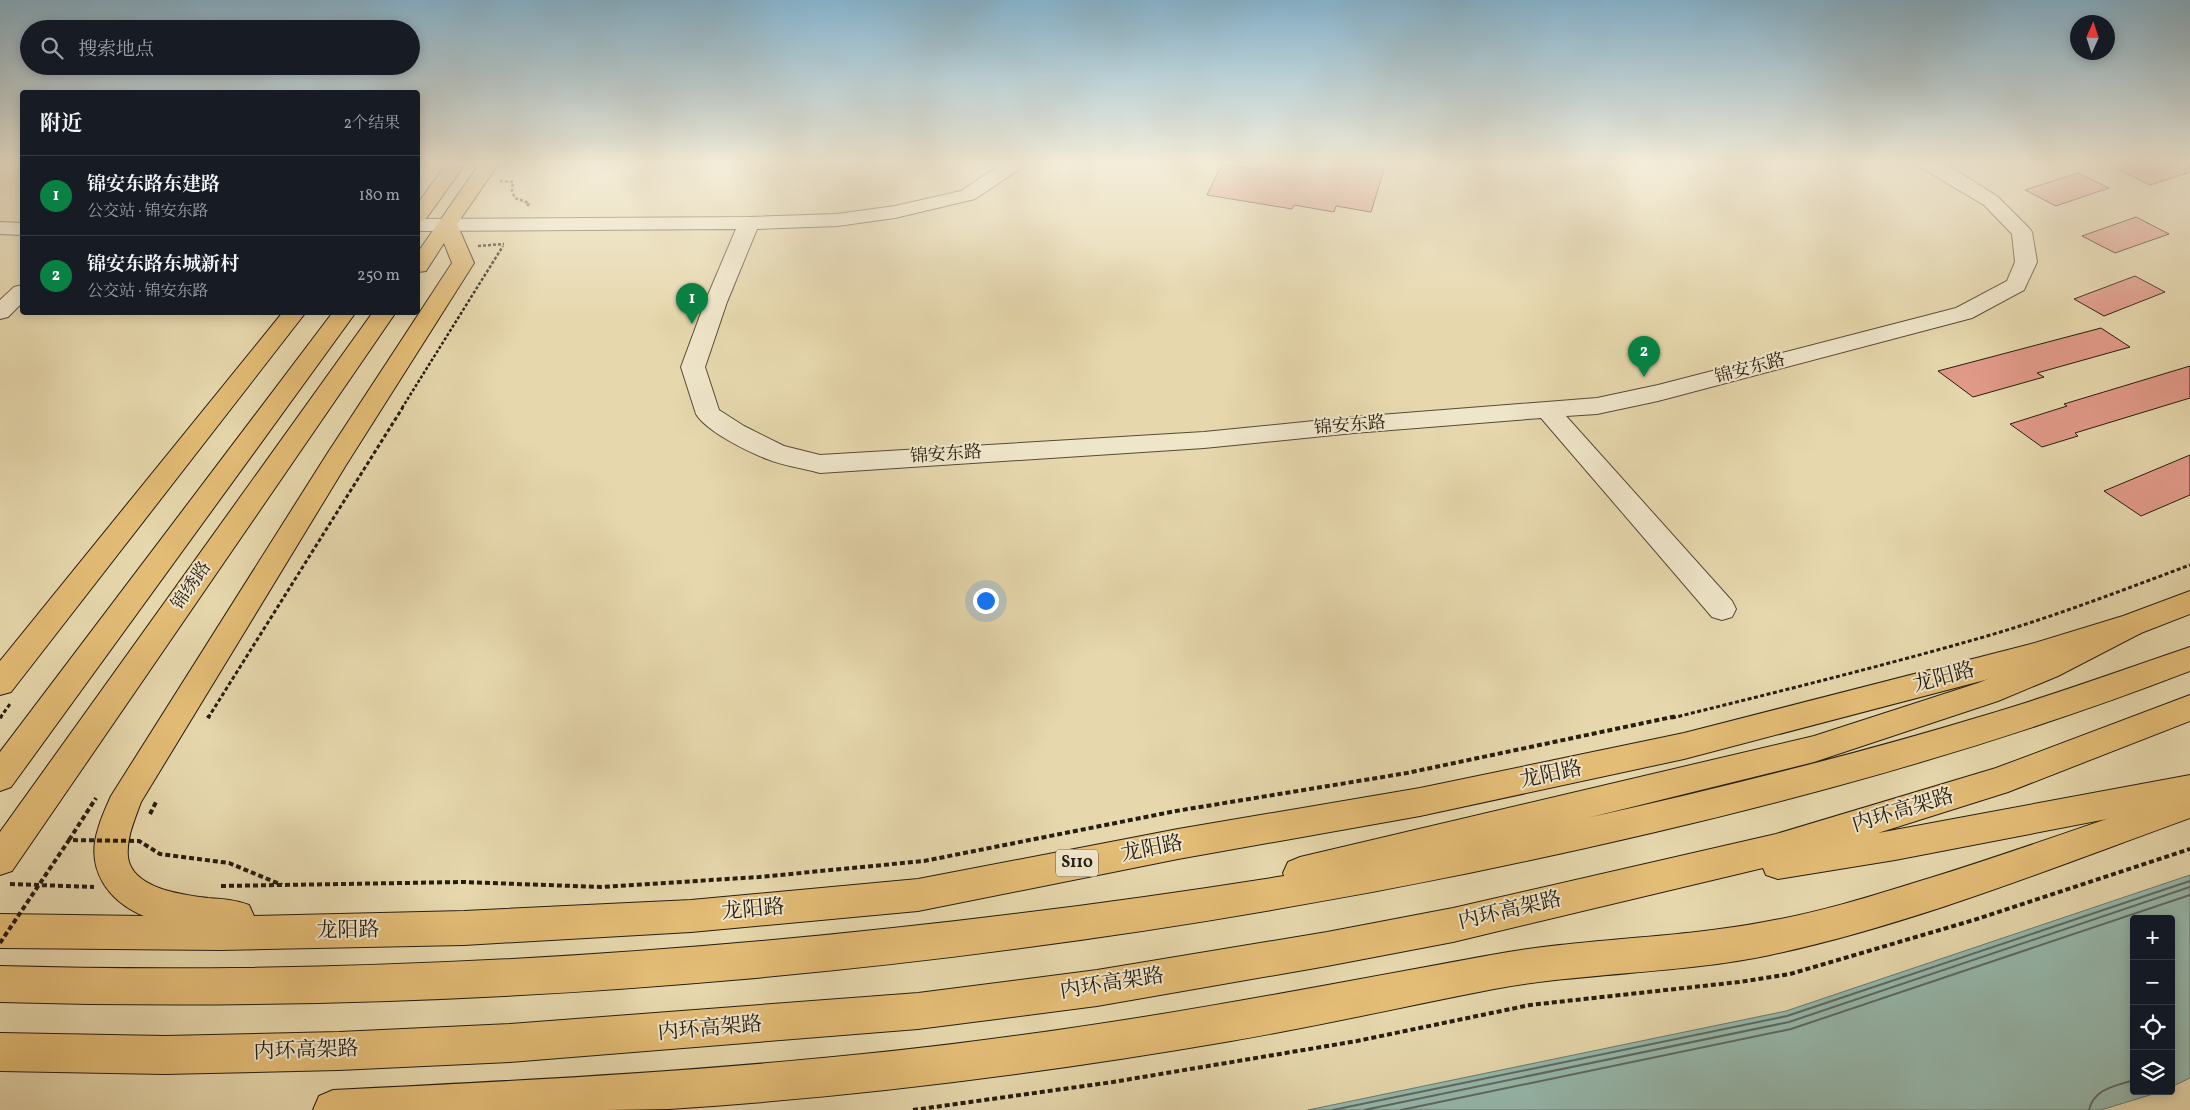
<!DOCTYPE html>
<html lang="zh">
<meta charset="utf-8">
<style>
:root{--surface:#171b24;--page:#242831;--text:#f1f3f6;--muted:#9ea1a6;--line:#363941;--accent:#0b8043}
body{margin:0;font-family:Vollkorn,"Noto Serif SC",serif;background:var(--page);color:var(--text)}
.controls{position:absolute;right:15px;bottom:15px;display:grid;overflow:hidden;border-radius:5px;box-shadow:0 2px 12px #0003}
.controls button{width:45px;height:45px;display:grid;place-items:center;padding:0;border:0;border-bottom:1px solid var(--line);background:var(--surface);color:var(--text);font:25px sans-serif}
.compass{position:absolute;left:2070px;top:15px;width:45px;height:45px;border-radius:50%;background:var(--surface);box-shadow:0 2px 12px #0003;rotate:3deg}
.you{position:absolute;left:985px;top:600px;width:18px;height:18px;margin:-12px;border:4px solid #fff;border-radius:50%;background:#1a73e8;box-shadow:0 0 0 8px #1a73e833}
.badge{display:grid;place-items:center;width:32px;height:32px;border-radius:50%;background:var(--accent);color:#fff;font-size:16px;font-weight:700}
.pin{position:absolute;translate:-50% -41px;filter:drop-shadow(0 1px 2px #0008)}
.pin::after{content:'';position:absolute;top:26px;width:18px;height:15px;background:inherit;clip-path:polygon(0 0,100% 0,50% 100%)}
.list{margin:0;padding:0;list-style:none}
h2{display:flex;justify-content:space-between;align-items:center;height:65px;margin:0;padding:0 20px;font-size:21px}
h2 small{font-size:16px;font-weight:400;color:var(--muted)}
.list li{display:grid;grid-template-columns:32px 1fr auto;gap:15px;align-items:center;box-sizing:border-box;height:80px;padding:0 20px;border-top:1px solid var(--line)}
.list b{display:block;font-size:19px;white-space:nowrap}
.list p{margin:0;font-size:16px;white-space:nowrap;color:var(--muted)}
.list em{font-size:16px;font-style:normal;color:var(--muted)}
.icon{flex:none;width:28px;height:28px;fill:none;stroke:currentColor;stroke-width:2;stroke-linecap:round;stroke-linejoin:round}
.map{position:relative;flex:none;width:2190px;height:1110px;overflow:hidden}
.search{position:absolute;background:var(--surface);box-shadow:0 2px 12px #0003;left:20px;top:20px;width:400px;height:55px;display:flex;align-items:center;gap:12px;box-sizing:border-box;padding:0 18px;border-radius:28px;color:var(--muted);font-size:19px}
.panel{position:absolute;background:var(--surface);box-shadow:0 2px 12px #0003;left:20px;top:90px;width:400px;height:225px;border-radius:5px}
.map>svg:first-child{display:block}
</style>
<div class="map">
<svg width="2190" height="1110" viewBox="0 0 2190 1110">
<rect width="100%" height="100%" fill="#e6d7ac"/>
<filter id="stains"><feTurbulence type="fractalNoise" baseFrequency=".004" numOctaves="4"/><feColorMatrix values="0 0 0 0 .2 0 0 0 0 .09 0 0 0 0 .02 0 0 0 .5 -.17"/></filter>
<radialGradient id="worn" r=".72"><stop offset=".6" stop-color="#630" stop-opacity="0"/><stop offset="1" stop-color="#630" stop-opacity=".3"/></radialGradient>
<path fill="#96b9ae" stroke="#697a6f" d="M 2190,875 L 2190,1078 L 2171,1087 L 2171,919 L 2134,919 L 2134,1091 L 2163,1091 L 2101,1110 L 1308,1110 L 1786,1011 Z"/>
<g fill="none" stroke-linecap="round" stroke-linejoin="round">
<path stroke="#5e6a5f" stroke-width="2" d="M 1333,1110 L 1787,1016 L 2190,881
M 1364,1110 L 1789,1022 L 2190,887
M 1401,1110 L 1791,1029 L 2190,895
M 2089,1110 C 2094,1088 2116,1086 2134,1080"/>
</g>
<path fill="#e29a89" stroke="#261c10" d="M 1260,163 L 1386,163 L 1371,212 L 1336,206 L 1334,212 L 1294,205 L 1292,209 L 1207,195 L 1222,164 L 1259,170 Z
M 2140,163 L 2190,163 L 2190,172 L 2150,185 L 2119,170 Z
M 2078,173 L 2109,188 L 2056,206 L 2025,190 Z
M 2136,217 L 2169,234 L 2115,253 L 2082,236 Z
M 2135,276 L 2165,292 L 2104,316 L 2074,299 Z
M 2101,328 L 2130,347 L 2037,373 L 2044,377 L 1973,397 L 1938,371 Z
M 2190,366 L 2190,398 L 2075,433 L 2078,436 L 2042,447 L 2010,424 L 2067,406 L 2064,404 Z
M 2190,455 L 2190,495 L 2141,516 L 2104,491 Z"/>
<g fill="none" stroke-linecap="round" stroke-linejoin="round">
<defs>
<path id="minor" d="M 1003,163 L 1025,163 L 1023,167 L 975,199 L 895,218 L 837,226 L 757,229 L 727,302 L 705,367 L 719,410 L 744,426 L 784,446 L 820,455 L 1204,432 L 1354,417 L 1597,398 L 1658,385 L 1956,308 L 2007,281 L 2015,262 L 2012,234 L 1984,205 L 1920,167 L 1918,163 L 1942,163 L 1972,180 L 1998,197 L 2029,228 L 2032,232 L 2037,262 L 2024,290 L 1972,318 L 1658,401 L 1597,414 L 1566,416 L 1732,601 L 1736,609 L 1732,617 L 1722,620 L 1712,617 L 1541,418 L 1354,433 L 1204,448 L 820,473 C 803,468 784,466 767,459 C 748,452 706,431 696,414 L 681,367 L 705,302 L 736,229 L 418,231 L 418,219 L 749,217 L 837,214 L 895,206 L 961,191 Z
M 0,222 L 22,223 L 22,235 L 0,234 Z
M 22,285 L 22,303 L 8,317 L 0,319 L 0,300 L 14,287 Z"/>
<path id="major" d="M 447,163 L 466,163 L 425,220 L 418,222 L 418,203 Z
M 480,163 L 499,163 L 457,224 L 474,263 L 346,465 L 141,802 C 135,819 126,838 128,857 C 132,889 184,895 208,898 C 223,899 236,900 249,905 L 254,916 L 464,911 L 691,900 L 918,879 L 1178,829 L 1420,788 L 1684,733 L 2031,644 L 2123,616 L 2190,591 L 2190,614 L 2141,633 L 2031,668 L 1684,759 L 1420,816 L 1178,859 L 918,911 L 691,932 L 464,945 L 221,950 L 0,948 L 0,914 L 144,916 C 108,901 85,869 98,829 C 101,818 106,807 111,796 L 327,454 L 452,263 L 444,243 L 426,271 L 418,272 L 418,252 Z
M 283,312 L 306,312 L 11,692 L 0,695 L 0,661 Z
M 333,312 L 356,312 L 11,787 L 0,791 L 0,752 Z
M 373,312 L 396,312 L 12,871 L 0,875 L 0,832 Z
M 2190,790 L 2190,818 C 2052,868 1914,924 1770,955 C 1680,974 1586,972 1494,989 C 1406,1006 1319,1026 1231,1041 C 1045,1073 857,1097 669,1109 C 627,1110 585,1110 544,1110 C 467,1110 390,1110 313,1110 L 319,1096 L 333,1090 C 560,1079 788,1067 1014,1036 C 1174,1015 1332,984 1491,955 C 1582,938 1674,939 1764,922 C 1817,913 1869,897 1920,881 C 2011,853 2100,821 2190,790 Z"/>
<path id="highway" d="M 2131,614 L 2141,617 L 2145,625 L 2141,633 L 2058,676 L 1998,701 L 1814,762 L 1587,818 C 1721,788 1854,755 1986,715 C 2054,695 2122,670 2190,647 L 2190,671 C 1957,761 1712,823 1469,873 C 987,971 491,1016 0,1002 L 0,966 C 430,978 860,943 1284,876 L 1283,873 L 1288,862 L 1300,857 L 1814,736 L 1978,683 L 2036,660 Z
M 2190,695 L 2190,721 L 2008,792 L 1878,833 L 2190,775 L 2190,803 L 1895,860 L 1778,879 L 1766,875 L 1763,868 L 1453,942 L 1327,966 L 1097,1006 L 918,1029 L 510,1062 L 339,1070 L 165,1074 L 0,1071 L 0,1033 L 165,1036 L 339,1032 L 510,1024 L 918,993 L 1097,970 L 1327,932 L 1453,908 L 1776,834 L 1996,768 Z"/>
</defs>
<use href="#minor" stroke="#564b37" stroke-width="2"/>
<use href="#major" stroke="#261c10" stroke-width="2"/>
<use href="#highway" stroke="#261c10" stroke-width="2"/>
<path stroke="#261c10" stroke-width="2.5" stroke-dasharray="3 2" stroke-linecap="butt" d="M 500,181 L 513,182 L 512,191 L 515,198 L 529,203 L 527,207
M 478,246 L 504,244
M 402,408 L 503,246"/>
<path stroke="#261c10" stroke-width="3" stroke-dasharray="4 2.5" stroke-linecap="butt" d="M 0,718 L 10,704
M 208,718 L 403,407
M 1672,718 C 1777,692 1883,666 1987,636 C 2056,616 2123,590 2190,565"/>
<path stroke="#261c10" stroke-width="4" stroke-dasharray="5 3" stroke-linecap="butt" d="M 0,718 L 1,716
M 208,718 L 209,716
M 150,814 L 156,802
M 69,840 L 96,798
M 10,884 L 94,887
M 221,886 L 463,882 L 601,887 L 759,877 L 924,861 L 1176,811 L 1407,773 L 1677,716
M 913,1110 L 1113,1082 L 1357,1041 L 1530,1005 L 1739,982 L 1790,974 L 1974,920 L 2190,849"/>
<use href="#minor" fill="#efe5c9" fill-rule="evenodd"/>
<use href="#major" fill="#e3bc76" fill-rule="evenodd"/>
<use href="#highway" fill="#e3bc76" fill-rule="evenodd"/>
<path stroke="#261c10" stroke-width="4" stroke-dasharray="5 3" stroke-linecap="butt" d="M 0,943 L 69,840 L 139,841 L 160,854 L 229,863 L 282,885"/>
</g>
<linearGradient id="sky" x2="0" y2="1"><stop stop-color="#87b6d1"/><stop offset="0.51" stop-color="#f4edda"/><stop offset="1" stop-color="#f4edda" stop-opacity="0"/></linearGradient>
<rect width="2190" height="319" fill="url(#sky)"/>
<g text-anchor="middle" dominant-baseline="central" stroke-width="4" stroke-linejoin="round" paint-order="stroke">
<rect fill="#efe5c9" stroke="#625848" stroke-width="1" x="1056" y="849.5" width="42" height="27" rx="4"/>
<g font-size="16" font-weight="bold" fill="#261c10">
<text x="1077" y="863">S110</text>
</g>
<g font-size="18" fill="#261c10" stroke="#efe5c9">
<text transform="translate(1750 369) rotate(-15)">锦安东路</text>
<text transform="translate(1350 426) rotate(-5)">锦安东路</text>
<text transform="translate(946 455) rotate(-4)">锦安东路</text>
<text transform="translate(192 586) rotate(-55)">锦绣路</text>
</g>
<g font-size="21" fill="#261c10" stroke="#efe5c9">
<text transform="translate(1944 678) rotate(-15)">龙阳路</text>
<text transform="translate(1551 775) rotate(-12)">龙阳路</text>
<text transform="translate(1903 811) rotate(-17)">内环高架路</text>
<text transform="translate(1152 849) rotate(-11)">龙阳路</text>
<text transform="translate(753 910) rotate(-5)">龙阳路</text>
<text transform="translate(1510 911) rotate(-13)">内环高架路</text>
<text transform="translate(348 931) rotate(-1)">龙阳路</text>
<text transform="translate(1112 984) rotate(-9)">内环高架路</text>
<text transform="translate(710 1029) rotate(-5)">内环高架路</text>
<text transform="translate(306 1051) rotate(-2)">内环高架路</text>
</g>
</g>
<rect width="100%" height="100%" filter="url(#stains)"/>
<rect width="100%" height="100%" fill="url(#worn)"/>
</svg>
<div class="controls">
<button>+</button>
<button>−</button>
<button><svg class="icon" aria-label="locate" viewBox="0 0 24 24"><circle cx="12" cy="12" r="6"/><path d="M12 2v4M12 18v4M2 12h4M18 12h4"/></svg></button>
<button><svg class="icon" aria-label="layers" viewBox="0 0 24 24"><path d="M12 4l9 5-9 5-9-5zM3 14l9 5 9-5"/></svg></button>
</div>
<svg class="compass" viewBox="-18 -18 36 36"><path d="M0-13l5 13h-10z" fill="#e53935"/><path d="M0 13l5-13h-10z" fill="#9ea1a6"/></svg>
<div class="you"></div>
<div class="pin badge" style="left:692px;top:324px">1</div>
<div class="pin badge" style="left:1644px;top:377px">2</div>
<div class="search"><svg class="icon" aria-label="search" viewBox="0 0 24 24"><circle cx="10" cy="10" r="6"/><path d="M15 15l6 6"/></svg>搜索地点</div>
<section class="panel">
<h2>附近<small>2个结果</small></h2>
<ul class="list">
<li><span class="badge">1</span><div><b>锦安东路东建路</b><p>公交站 · 锦安东路</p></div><em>180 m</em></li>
<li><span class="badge">2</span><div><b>锦安东路东城新村</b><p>公交站 · 锦安东路</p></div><em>250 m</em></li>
</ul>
</section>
</div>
